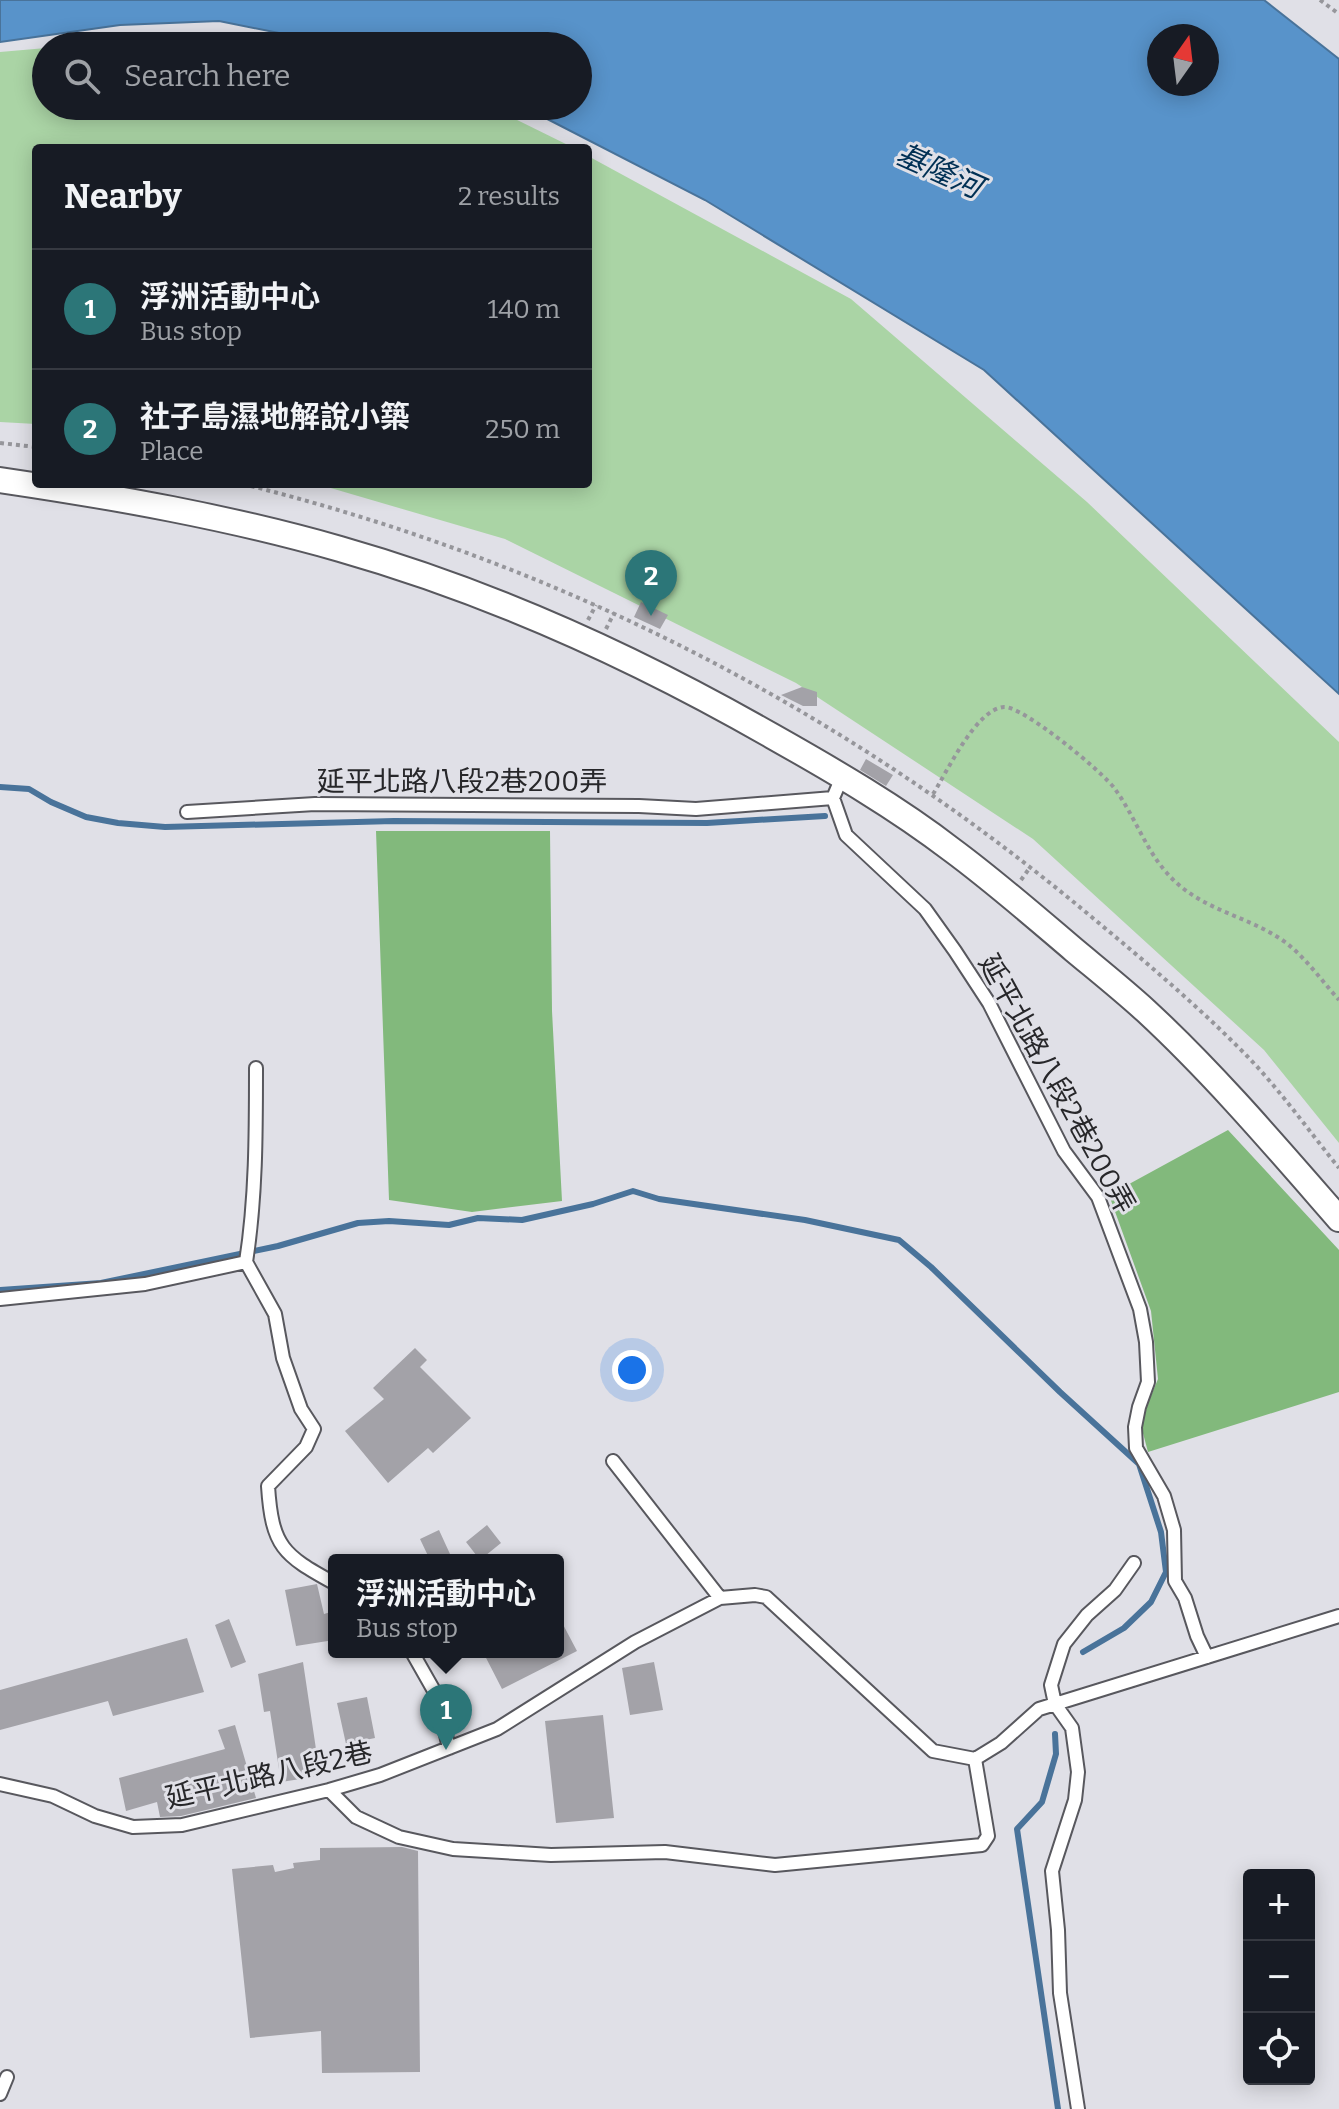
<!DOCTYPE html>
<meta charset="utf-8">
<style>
:root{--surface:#171b24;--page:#20242c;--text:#f1f3f6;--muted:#9ea1a6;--line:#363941;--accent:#2c7678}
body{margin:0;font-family:Bitter,"Noto Sans TC",serif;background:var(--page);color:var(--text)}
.controls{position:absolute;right:24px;bottom:24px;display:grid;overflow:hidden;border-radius:8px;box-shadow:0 4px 20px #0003}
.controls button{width:72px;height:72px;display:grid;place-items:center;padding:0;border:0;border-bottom:2px solid var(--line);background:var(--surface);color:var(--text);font:40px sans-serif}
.compass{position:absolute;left:1147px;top:24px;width:72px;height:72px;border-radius:50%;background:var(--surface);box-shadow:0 4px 20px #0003;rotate:14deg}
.you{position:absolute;left:632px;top:1370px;width:28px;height:28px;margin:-20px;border:6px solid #fff;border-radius:50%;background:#1a73e8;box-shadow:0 0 0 12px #1a73e833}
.badge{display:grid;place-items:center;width:52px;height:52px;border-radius:50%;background:var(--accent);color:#fff;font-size:26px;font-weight:700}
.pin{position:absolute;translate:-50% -66px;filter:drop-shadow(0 2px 4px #0008)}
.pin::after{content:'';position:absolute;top:42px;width:28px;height:24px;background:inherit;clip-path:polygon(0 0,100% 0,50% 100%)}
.popup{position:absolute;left:328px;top:1554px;width:236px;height:104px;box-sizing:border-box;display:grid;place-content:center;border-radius:8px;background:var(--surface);filter:drop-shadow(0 2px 6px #0005);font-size:26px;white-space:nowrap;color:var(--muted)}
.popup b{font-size:30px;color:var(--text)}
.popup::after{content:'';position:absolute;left:50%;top:100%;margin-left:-16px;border:16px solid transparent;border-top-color:var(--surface)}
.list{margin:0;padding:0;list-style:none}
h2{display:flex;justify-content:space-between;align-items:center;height:104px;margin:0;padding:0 32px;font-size:34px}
h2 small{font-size:26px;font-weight:400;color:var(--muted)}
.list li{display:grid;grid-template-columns:52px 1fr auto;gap:24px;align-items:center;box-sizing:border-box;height:120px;padding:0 32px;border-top:2px solid var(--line)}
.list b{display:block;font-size:30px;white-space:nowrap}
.list p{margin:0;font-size:26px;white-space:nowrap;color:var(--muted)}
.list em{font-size:26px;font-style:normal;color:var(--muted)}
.icon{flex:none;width:44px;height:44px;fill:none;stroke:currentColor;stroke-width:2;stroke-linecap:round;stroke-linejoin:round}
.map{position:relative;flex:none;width:1339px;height:2109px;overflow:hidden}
.search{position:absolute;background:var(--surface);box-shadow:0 4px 20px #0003;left:32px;top:32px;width:560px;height:88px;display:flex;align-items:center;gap:20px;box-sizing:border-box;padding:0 28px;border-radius:44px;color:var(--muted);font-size:30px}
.panel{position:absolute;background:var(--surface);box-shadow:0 4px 20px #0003;left:32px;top:144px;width:560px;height:344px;border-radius:8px}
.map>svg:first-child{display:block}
</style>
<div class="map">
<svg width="1339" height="2109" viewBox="0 0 1339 2109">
<rect width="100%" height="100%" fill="#e0e0e7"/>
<path fill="#aad4a5" d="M 199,36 L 260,46 L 73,46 Z
M 46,48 L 46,106 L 489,106 L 574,148 L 36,148 L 36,424 L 0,422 L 0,52 Z
M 588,156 L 851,299 L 1087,502 L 1339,742 L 1339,1143 L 1264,1050 L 1033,839 L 796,683 L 505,539 L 317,484 L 588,484 Z"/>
<path fill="#82b97c" d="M 376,831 L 550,831 L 552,1011 L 562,1201 L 472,1212 L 389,1200 Z
M 1228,1130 L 1339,1250 L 1339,1392 L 1148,1452 L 1140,1422 L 1158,1379 L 1151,1311 L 1109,1195 Z"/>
<path fill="#5893ca" stroke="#49739a" stroke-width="2" fill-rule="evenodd" d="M 0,0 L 1264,0 L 1339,59 L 1339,694 L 984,370 L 705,200 L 522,106 L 578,106 L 578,46 L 344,46 L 219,21 L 120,25 L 0,42 ZM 1159,36 L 1207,36 L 1207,84 L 1159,84 Z"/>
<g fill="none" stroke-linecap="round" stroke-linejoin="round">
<path stroke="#49739a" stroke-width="6" d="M 0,787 L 29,789 L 51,802 L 86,817 L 118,823 L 165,827 L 394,821 L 707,823 L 825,816
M 0,1290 L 101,1283 L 278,1246 L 358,1223 L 389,1221 L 449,1225 L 478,1218 L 522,1220 L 593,1204 L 633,1191 L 659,1199 L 805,1220 L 899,1240 L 931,1267 L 1060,1392 L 1139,1464 L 1161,1532 L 1166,1572 L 1151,1602 L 1124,1628 L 1083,1652
M 1055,1734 L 1056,1754 L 1042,1802 L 1017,1829 L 1058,2109"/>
</g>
<path fill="#a3a2a8" d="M 641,602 L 668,615 L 660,629 L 634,617 Z
M 802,687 L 817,692 L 817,706 L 803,706 L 781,695 Z
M 866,759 L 893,775 L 886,786 L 860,770 Z
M 415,1348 L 427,1360 L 420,1367 L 471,1418 L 433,1453 L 428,1448 L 388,1483 L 345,1431 L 384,1399 L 373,1388 Z
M 487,1525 L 501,1543 L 480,1560 L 466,1542 Z
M 439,1530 L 450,1554 L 438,1560 L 430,1560 L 420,1539 Z
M 317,1584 L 324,1614 L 334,1611 L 334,1640 L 296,1646 L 285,1590 Z
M 558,1615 L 577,1651 L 502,1689 L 483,1652 L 558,1652 Z
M 229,1619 L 246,1662 L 231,1668 L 215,1625 Z
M 187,1638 L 204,1692 L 113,1716 L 108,1701 L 0,1730 L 0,1690 Z
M 303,1662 L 320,1776 L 281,1782 L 270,1711 L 264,1712 L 258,1674 Z
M 654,1662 L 663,1710 L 630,1715 L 622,1668 Z
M 367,1697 L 375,1738 L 346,1744 L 337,1703 Z
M 603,1715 L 614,1818 L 556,1823 L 545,1721 Z
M 235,1725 L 256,1798 L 181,1816 L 160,1817 L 157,1802 L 126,1811 L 119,1778 L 225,1749 L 218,1730 Z
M 402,1847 L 418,1851 L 420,2072 L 322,2073 L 321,2031 L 250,2038 L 232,1869 L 273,1865 L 275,1872 L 294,1868 L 293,1863 L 320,1860 L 320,1848 Z"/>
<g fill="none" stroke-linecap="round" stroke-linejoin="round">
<defs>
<path id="service" d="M 842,777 L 833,798 L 846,835 L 925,909 L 955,951 L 989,1003 L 1064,1151 L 1098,1197 L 1140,1309 L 1146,1342 L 1148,1382 L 1139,1407 L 1135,1427 L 1136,1448 L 1164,1496 L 1174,1530 L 1175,1581 L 1185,1598 L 1197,1636 L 1207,1657
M 187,812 L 315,804 L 639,806 L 696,809 L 833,798
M 246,1262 L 275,1314 L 283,1358 L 301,1409 L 314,1429 L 306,1447 L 268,1486 C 272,1547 283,1555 334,1583
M 246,1262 C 256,1198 256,1133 256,1068
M 0,1299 L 145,1284 L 246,1262
M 613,1461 L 720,1598
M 412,1652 L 437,1696 L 449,1748
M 0,1784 L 53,1796 L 95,1816 L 133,1827 L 182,1825 L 329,1790 L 380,1775 L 497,1729 L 635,1642 L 720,1598 L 755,1595 L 766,1597 L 933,1751 L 975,1759 L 1001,1743 L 1039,1709 L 1339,1616
M 329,1790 L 356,1817 L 399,1837 L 453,1849 L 551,1855 L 665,1852 L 775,1865 L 982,1845 L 988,1836 L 975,1759
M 0,2094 L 7,2077
M 1078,2109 L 1060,1993 L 1058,1930 L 1052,1871 L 1075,1800 L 1078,1772 L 1072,1728 L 1055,1704 L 1051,1685 L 1064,1644 L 1087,1615 L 1115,1590 L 1134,1563"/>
<path id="minor" d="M 0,480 C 115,497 228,517 340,549 C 491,592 636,658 772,736 C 834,771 896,807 952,850 C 994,881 1034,916 1074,950 C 1098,970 1123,990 1146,1011 C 1215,1075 1277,1148 1339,1219"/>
</defs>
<use href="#service" stroke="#58585e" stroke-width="16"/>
<use href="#minor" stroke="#58585e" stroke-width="28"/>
<path stroke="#96969b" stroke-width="4" stroke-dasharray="4 4" stroke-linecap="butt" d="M 1320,0 L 1339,14
M 0,443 L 36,447
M 243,484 C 560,563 844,709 1094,919 C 1147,963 1199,1007 1247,1056 C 1280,1090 1309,1131 1339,1168
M 588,620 L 596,605
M 606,629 L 614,613
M 933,794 C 947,772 976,709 1004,707 C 1023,706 1103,772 1115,789 C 1134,815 1145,848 1166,872 C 1199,911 1246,914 1285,942 C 1306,958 1322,981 1339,1000
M 1021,880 L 1031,866"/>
<use href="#service" stroke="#fff" stroke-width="12"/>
<use href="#minor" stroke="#fff" stroke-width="24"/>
</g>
<g text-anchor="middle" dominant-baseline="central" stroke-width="6" stroke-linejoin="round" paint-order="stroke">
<g font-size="28" fill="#27272a" stroke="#e0e0e7">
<text x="462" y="781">延平北路八段2巷200弄</text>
<text transform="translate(1057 1084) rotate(61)">延平北路八段2巷200弄</text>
<text transform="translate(269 1775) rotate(-13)">延平北路八段2巷</text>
</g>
<g font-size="30" font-style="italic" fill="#013054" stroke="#e0e0e7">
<text transform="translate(939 171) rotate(24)">基隆河</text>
</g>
</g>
</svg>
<div class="controls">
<button>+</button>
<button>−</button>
<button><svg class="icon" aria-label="locate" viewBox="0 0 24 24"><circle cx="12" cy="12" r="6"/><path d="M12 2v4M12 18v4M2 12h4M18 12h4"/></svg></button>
</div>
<svg class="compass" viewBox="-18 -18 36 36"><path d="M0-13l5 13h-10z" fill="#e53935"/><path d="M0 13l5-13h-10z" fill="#9ea1a6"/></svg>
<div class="you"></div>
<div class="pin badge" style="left:446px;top:1750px">1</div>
<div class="popup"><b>浮洲活動中心</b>Bus stop</div>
<div class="pin badge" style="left:651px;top:616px">2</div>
<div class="search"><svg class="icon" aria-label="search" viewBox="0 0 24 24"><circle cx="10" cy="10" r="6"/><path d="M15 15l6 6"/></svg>Search here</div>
<section class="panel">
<h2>Nearby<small>2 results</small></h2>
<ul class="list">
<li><span class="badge">1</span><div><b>浮洲活動中心</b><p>Bus stop</p></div><em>140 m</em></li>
<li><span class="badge">2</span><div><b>社子島濕地解說小築</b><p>Place</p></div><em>250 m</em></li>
</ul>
</section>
</div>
